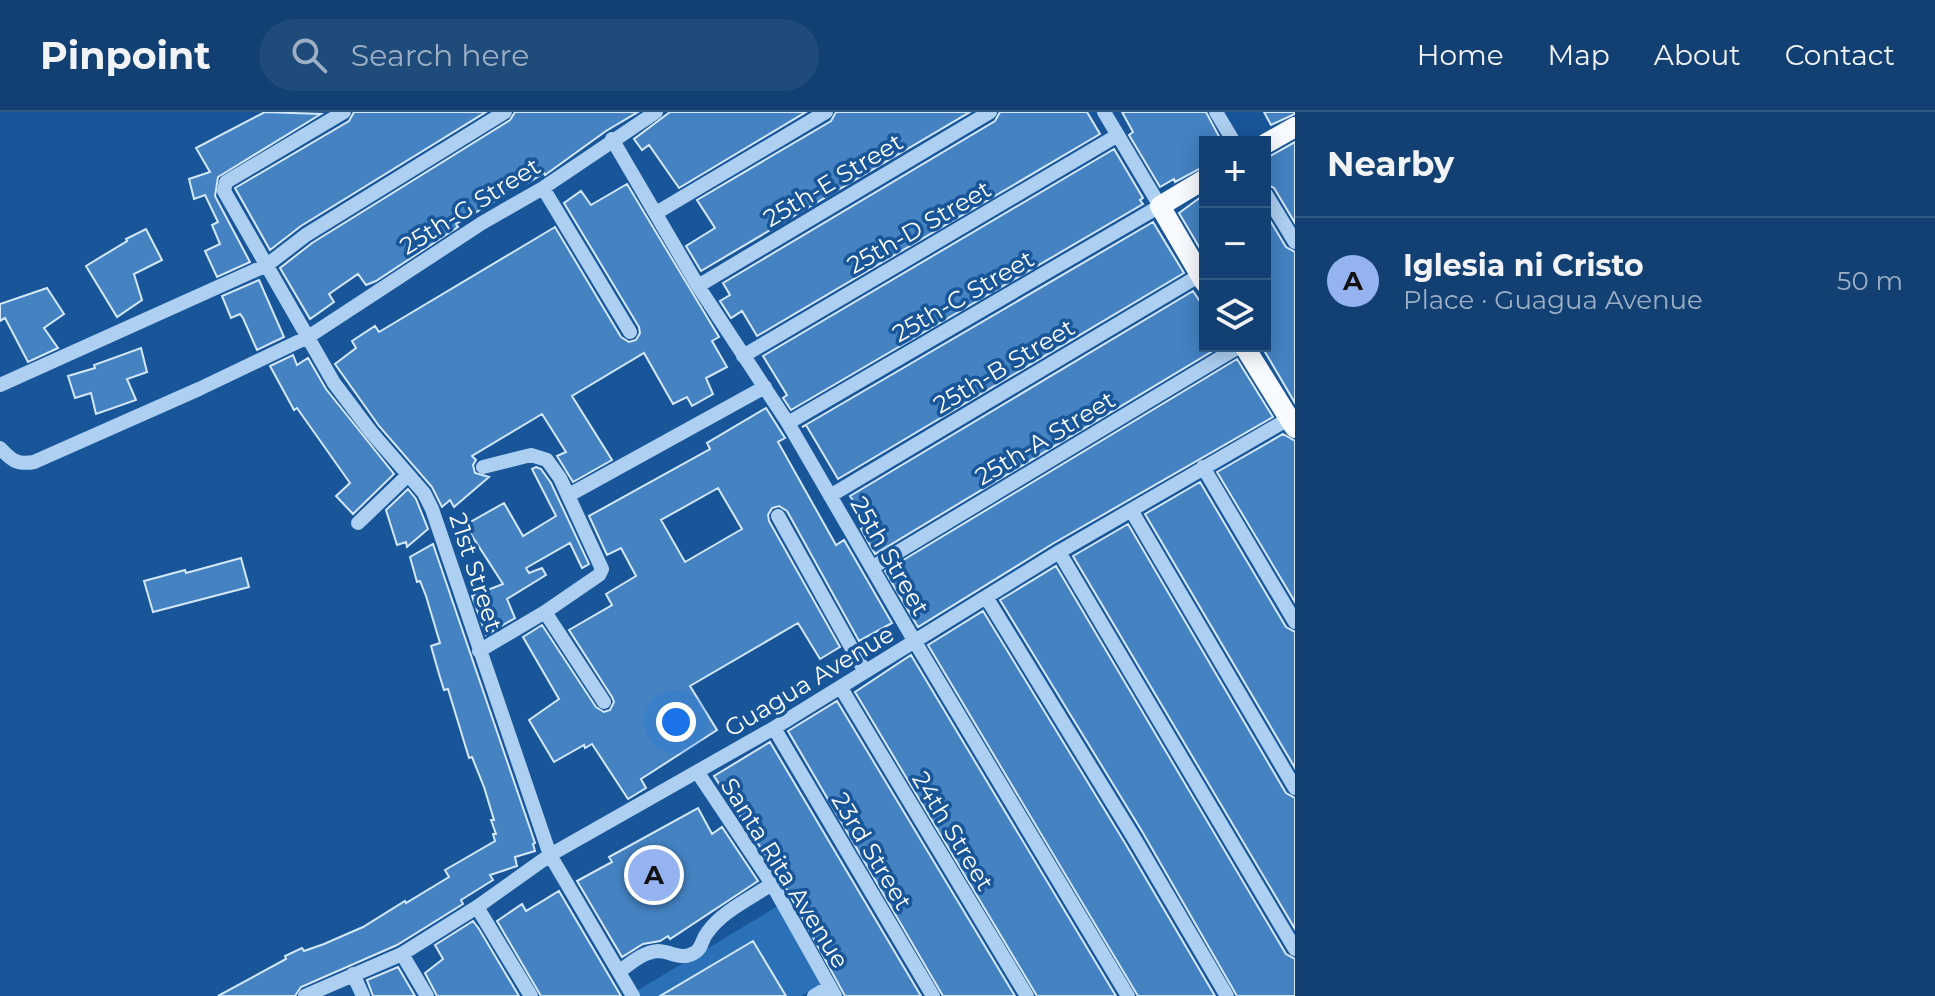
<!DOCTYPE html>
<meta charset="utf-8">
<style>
:root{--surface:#124073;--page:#1f4b7b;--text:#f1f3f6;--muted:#9cafc4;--line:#315985;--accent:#95b2f1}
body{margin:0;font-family:Montserrat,sans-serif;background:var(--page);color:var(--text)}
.controls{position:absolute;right:24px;top:24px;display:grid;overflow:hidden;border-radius:0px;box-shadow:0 4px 20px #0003}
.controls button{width:72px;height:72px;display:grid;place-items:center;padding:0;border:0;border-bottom:2px solid var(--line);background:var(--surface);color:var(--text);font:40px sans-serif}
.you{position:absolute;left:676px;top:610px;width:28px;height:28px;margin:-20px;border:6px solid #fff;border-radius:50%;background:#1a73e8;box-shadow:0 0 0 12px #1a73e833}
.badge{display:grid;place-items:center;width:52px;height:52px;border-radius:50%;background:var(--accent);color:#111;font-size:26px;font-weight:700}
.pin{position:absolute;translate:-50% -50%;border:4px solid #fff;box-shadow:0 2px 8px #0006}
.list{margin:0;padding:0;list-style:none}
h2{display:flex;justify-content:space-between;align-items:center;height:104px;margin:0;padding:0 32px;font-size:34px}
h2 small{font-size:26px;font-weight:400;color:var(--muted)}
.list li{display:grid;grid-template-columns:52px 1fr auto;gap:24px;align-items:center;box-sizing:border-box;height:128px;padding:0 32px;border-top:2px solid var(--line)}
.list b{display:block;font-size:30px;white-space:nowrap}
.list p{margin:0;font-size:26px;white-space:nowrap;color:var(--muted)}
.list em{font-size:26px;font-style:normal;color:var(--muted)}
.icon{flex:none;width:44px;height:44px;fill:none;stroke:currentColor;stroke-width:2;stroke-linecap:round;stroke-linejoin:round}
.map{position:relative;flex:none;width:1295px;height:884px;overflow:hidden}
header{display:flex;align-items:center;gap:48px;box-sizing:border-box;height:112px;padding:0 40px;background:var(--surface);border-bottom:2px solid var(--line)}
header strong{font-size:38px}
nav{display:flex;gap:44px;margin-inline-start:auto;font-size:28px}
.search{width:560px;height:72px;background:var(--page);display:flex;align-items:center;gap:20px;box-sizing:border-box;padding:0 28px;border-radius:44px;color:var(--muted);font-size:30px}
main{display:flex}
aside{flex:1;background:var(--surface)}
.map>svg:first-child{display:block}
</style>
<header>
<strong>Pinpoint</strong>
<div class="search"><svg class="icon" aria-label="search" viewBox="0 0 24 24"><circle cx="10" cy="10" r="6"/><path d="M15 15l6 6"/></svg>Search here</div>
<nav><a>Home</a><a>Map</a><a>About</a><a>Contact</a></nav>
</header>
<main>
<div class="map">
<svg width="1295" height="884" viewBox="0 0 1295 884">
<rect width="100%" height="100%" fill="#185699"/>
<path fill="#2b71b7" d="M 778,794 L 823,871 L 801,884 L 638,884 L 635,880 Z"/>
<path fill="#4482c2" stroke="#d4e8fc" stroke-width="2" fill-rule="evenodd" d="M 265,0 L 321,2 L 218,65 L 215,84 L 250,150 L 217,165 L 205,139 L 220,132 L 212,113 L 218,110 L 205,83 L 194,87 L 189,67 L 210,60 L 196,36 Z
M 354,0 L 486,0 L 301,114 L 270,138 L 235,76 L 349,9 Z
M 515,0 L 638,0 L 606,19 L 545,63 L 544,61 L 528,71 L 524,66 L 493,87 L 495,89 L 456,112 L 458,115 L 376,169 L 366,173 L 358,162 L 329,182 L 334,190 L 310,207 L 280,156 L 312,131 L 510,8 Z
M 670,0 L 806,0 L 679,76 L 649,33 L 642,38 L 634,27 Z
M 836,0 L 970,0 L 701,159 L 686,134 L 715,116 L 697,88 L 831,9 Z
M 1000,0 L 1087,0 L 1100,22 L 757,224 L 742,199 L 731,206 L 720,189 L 730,183 L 723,171 L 995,9 Z
M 1122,0 L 1206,0 L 1222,30 L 1205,30 L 1205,54 L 1175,70 L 1174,67 L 1160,75 L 1129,23 L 1133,20 Z
M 1264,0 L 1295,0 L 1295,2 L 1271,13 Z
M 1295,30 L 1295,111 L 1274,76 L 1265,71 L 1265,47 Z
M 1114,37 L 1143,86 L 1140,88 L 1143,92 L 791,298 L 783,286 L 787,283 L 763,244 Z
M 627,72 L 719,225 L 712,229 L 727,255 L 706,266 L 713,282 L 692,294 L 687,285 L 673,292 L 644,241 L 572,284 L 612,348 L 573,370 L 557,344 L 566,340 L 542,302 L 472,344 L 476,348 L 473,353 L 475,361 L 489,365 L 454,395 L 450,388 L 442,395 L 432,375 L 379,314 L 335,252 L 356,236 L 352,229 L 375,214 L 379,220 L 555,115 L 621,225 L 629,230 L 636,228 L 640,221 L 639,215 L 564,91 L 581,79 L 591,93 Z
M 1205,82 L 1205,145 L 1179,101 Z
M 1265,100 L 1286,135 L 1295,140 L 1295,291 L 1265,240 Z
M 1153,110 L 1184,161 L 838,367 L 806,313 L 802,315 Z
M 146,117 L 162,148 L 134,162 L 142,188 L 117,205 L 86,154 L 127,129 L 126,127 Z
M 259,168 L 284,225 L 257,238 L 243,206 L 240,202 L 231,206 L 222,184 Z
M 47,176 L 64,202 L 44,216 L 58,236 L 28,250 L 5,206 L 0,209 L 0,192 Z
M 1193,179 L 1205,197 L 1205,234 L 1221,234 L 875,442 L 861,417 L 868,413 L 850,384 Z
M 141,236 L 147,260 L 127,267 L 136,288 L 96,302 L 91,281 L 75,286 L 68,264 L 95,256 L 94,253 Z
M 293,243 L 297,253 L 308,246 L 326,277 L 394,362 L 353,402 L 336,384 L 350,371 L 297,296 L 294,298 L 270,254 Z
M 1237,247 L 1273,305 L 1054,431 L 918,515 L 885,459 Z
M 766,296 L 785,326 L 778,330 L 836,433 L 844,428 L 892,511 L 859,529 L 787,399 L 779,394 L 772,396 L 768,403 L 769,409 L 840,535 L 820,547 L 798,511 L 690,574 L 717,618 L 641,667 L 646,676 L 628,687 L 592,632 L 585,636 L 584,633 L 554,650 L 529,608 L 559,587 L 523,525 L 542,513 L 596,595 L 604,600 L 610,598 L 614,590 L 612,585 L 569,518 L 612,493 L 606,482 L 636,464 L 621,436 L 607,443 L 589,404 L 710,337 L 707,331 ZM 718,376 L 742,417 L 685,450 L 661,408 Z
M 1283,322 L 1295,329 L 1295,490 L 1217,360 Z
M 536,355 L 541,357 L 551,371 L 589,452 L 582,456 L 570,431 L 526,456 L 529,461 L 542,456 L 546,463 L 507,487 L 515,506 L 486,523 L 472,484 L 503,472 L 465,413 L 504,391 L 523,424 L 556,404 L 532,357 Z
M 1200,370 L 1286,515 L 1295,520 L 1295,656 L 1145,402 Z
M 408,377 L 416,387 L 428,417 L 407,435 L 406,430 L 397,433 L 386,398 Z
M 1128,412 L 1286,681 L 1295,686 L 1295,817 L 1073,444 Z
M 433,432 L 535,731 L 533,732 L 535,739 L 515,745 L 517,754 L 490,763 L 493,768 L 461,788 L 463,792 L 397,833 L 301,875 L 295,884 L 218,884 L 286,847 L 285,844 L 302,836 L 304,839 L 324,832 L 363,815 L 405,789 L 406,791 L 449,765 L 445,758 L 495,729 L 493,722 L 496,722 L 491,708 L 494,708 L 484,675 L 472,645 L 469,646 L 448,577 L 444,578 L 439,562 L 431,534 L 440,531 L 426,484 L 420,469 L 417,470 L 410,445 Z
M 241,446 L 249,475 L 153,500 L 144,469 L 185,458 L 186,461 Z
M 1056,454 L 1286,842 L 1295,847 L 1295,884 L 1237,884 L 1143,721 L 1000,488 Z
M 983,499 L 1125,731 L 1215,884 L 1138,884 L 928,533 Z
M 911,543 L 1116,884 L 1037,884 L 855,580 Z
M 837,589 L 1015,884 L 943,884 L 788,619 Z
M 770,630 L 921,884 L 845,884 L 781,767 L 714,664 Z
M 698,696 L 712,722 L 722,715 L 758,769 L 670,827 L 668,824 L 660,829 L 643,832 L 622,845 L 577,769 L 612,750 L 609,745 Z
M 559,779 L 621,884 L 541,884 L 497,809 L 522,792 L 526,799 Z
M 473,809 L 479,817 L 519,884 L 437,884 L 425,861 L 443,847 L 435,833 Z
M 753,829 L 786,884 L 660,884 Z
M 398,855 L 415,884 L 373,884 L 367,868 Z"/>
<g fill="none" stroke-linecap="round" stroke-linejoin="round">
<path stroke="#adcff2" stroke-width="14" d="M 344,0 L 226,70 L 224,79 L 334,271 L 371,320 L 424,381 L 432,397 L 550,743 L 633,884
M 1216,0 L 1234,30
M 612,27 L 698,174 L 788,311 L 915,530 L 1128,884
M 543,76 L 630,220
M 1265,81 L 1295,130
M 656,101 L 826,0
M 698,174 L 990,0
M 743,244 L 1118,23
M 0,273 L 267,153 L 306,123 L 505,0
M 788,311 L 1160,94 L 1104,0
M 0,336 C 11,348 17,353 34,350 L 199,277 L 308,225 L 482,111 L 543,76 L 656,0
M 1203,355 L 1295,510
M 569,383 L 765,275
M 830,384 L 1200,163
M 1131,398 L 1295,676
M 778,404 L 865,560
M 358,411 L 408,363
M 1059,440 L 1295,837
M 873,455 L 1240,234
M 986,485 L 1134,726 L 1227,884
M 545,500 L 604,590
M 479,539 L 545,500 L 599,463 L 602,457 L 560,366 L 547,348 L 531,343 L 483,355
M 841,576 L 1027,884
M 774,616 L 933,884
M 698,661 L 772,772 L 835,884
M 477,795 L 531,884
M 402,842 L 427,884
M 620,859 C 631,851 643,840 658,839 C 670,839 681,849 694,841 C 703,836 701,828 707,821 C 721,800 751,786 772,772
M 353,862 L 363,884
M 305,884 L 402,842 L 477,795 L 550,743 L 774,616 L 1059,440 L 1290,306
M 814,884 L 829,875"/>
<path stroke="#f7fbff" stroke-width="20" d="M 1265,32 L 1295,15
M 1205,67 L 1160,94 L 1205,171
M 1244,234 L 1295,316"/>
</g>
<g text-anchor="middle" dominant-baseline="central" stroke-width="7" stroke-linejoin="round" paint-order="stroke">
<g font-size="24" fill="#fff" stroke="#185699">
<text transform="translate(833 68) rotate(-31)">25th-E Street</text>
<text transform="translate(470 94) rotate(-32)">25th-G Street</text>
<text transform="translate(919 115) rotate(-30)">25th-D Street</text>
<text transform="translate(963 184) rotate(-30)">25th-C Street</text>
<text transform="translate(1004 254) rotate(-31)">25th-B Street</text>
<text transform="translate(1045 326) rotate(-31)">25th-A Street</text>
<text transform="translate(890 444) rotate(60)">25th Street</text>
<text transform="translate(476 460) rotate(72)">21st Street</text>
<text transform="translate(809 569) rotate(-31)">Guagua Avenue</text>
<text transform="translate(953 719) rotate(59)">24th Street</text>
<text transform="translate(872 739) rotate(59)">23rd Street</text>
<text transform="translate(785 761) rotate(58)">Santa Rita Avenue</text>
</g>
</g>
</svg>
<div class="controls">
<button>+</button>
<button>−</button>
<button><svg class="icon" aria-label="layers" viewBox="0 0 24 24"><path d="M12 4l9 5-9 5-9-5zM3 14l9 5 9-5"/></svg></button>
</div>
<div class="you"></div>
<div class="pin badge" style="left:654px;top:763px">A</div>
</div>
<aside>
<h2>Nearby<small></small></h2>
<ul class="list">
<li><span class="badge">A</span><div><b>Iglesia ni Cristo</b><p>Place · Guagua Avenue</p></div><em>50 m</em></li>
</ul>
</aside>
</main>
